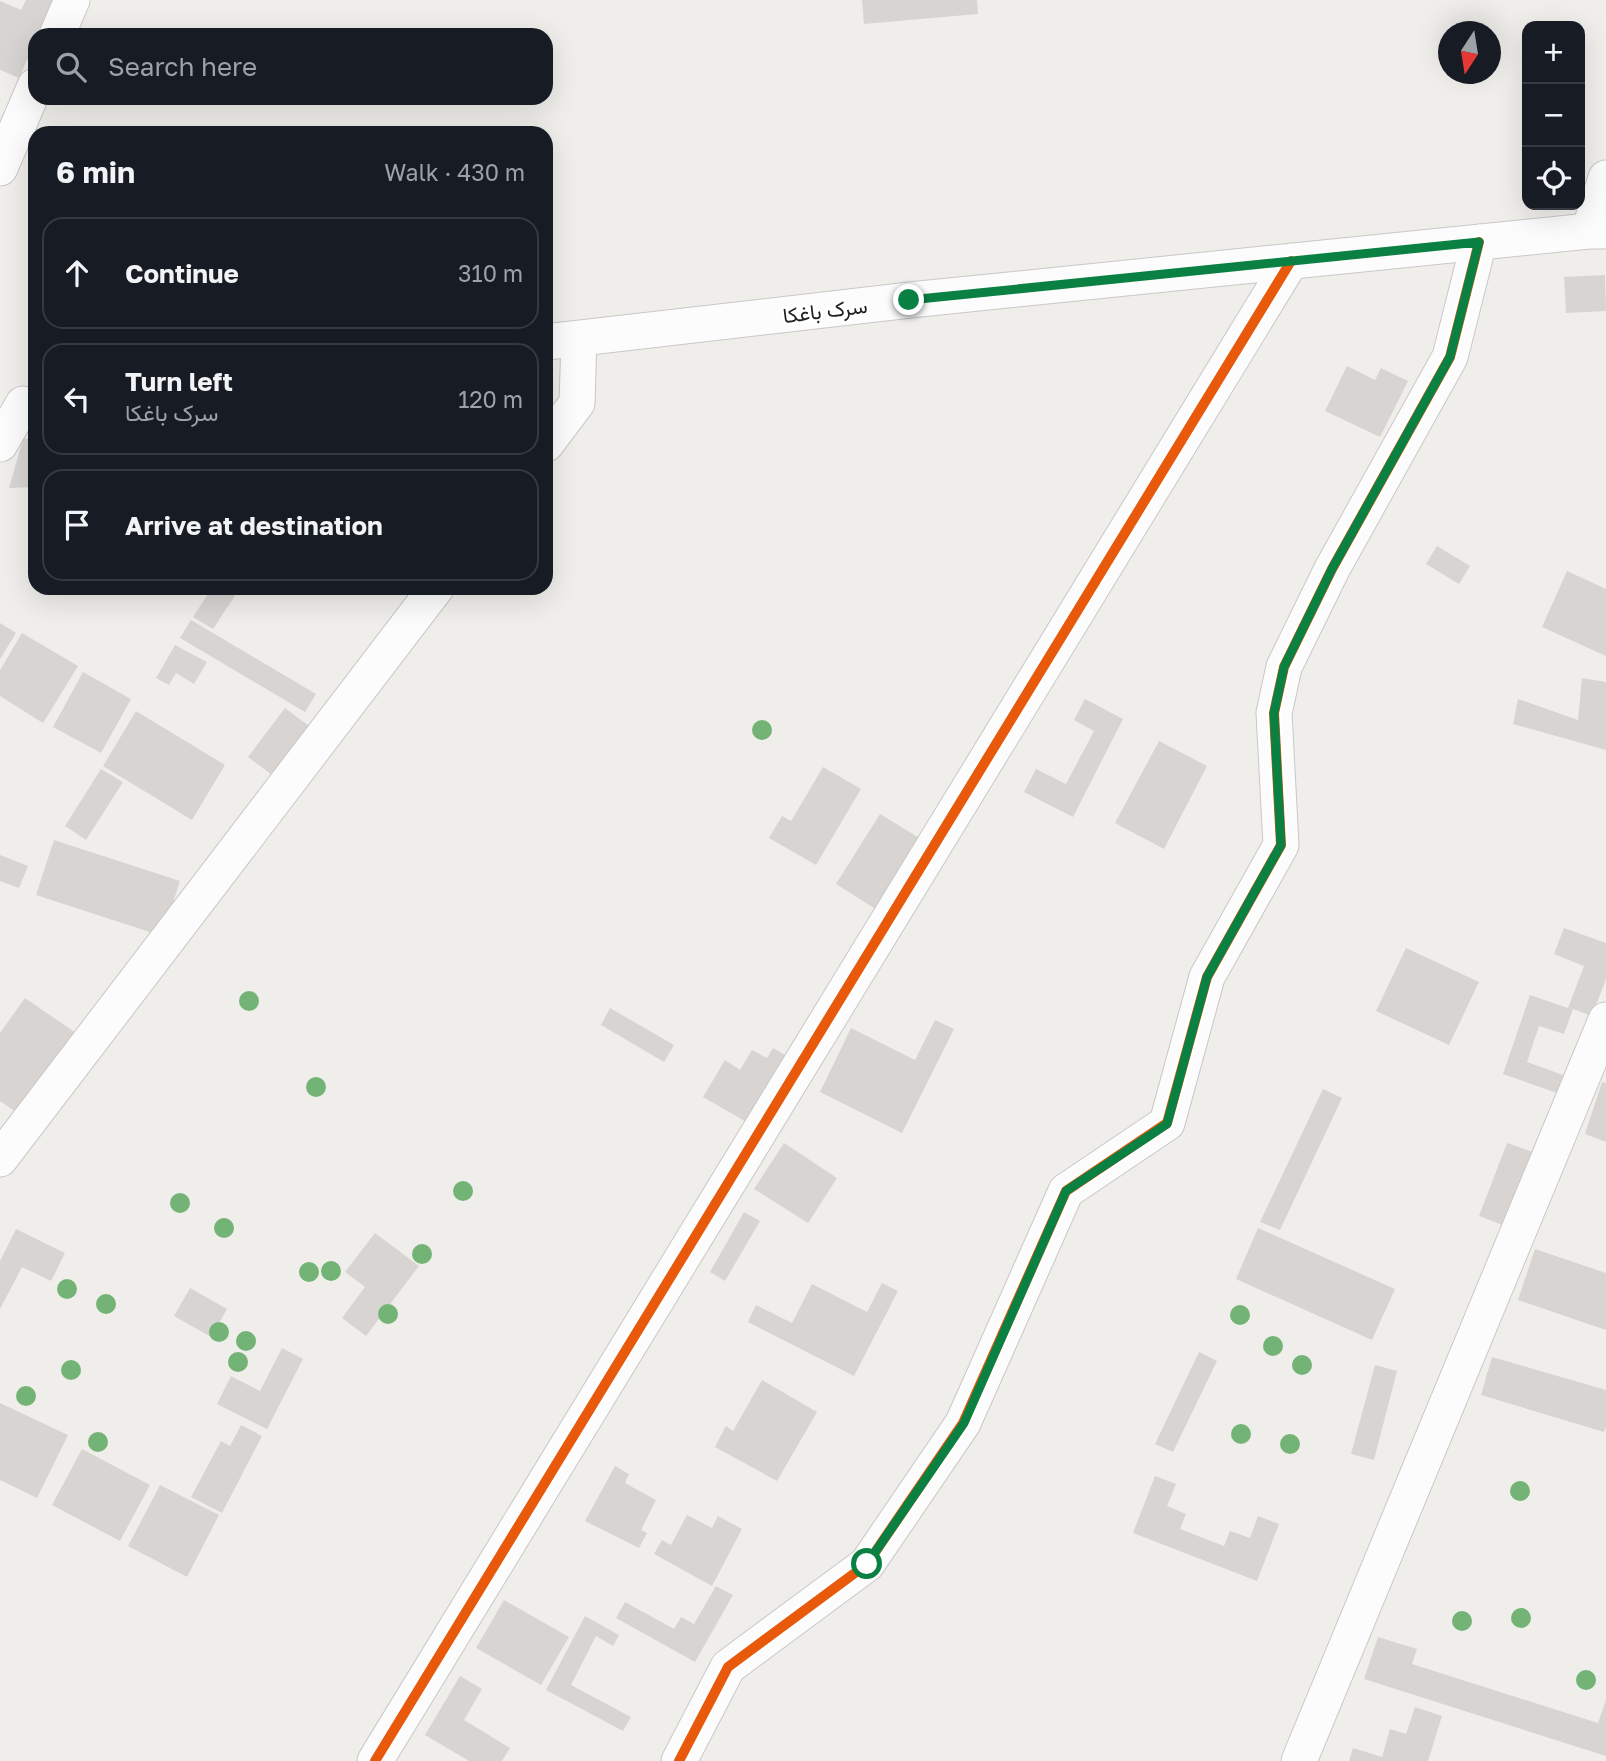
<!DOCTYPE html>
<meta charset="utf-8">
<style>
:root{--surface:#171b24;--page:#20242c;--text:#f1f3f6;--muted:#9ea1a6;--line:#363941}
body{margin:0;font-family:"Golos Text",Vazirmatn,sans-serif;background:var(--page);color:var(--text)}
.controls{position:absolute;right:21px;top:21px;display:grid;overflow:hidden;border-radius:14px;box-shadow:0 7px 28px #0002}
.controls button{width:63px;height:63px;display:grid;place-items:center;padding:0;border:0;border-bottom:2px solid var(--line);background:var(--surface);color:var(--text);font:35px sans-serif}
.compass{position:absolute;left:1438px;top:21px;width:63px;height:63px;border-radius:50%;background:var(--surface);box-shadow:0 7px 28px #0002;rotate:192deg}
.stop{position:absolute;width:21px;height:21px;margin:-16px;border:5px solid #0b8043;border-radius:50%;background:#fff}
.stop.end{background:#0b8043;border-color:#fff;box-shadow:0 2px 7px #0008}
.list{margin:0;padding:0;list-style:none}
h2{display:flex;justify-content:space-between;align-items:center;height:91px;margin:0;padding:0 28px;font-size:30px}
h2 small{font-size:23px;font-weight:400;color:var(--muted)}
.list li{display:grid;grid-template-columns:46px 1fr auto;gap:21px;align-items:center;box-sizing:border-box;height:112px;margin:0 14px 14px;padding:0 14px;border:2px solid var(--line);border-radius:21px}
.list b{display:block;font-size:26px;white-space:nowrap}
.list p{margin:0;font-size:23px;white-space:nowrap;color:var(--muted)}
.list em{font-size:23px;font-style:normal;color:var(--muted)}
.icon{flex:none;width:38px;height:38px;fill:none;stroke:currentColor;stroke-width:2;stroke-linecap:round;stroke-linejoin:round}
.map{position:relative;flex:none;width:1606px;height:1761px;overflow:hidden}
.search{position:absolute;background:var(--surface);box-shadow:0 7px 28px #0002;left:28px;top:28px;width:525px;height:77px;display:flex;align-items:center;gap:18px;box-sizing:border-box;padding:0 24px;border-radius:21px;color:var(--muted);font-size:26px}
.panel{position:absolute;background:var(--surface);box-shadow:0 7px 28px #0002;left:28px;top:126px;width:525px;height:469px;border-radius:21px}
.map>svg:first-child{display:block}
</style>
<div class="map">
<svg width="1606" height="1761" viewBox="0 0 1606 1761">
<rect width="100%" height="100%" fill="#f0eeeb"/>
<path fill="#d7d4d2" d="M 26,0 L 53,0 L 38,35 L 35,35 L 35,42 L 19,78 L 0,70 L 0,1 L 21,10 Z
M 862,0 L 977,0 L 978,14 L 864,24 Z
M 1605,275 L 1606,311 L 1566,313 L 1564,277 Z
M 1347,366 L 1375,380 L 1381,368 L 1408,381 L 1380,437 L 1325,411 Z
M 35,438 L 35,487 L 9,488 L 23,439 Z
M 1437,546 L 1470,566 L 1459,584 L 1426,564 Z
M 1567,571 L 1606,589 L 1606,656 L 1542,627 Z
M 212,588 L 240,588 L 213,629 L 193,617 Z
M 191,620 L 316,694 L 305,712 L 180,638 Z
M 0,623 L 16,633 L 0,659 Z
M 22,633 L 78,666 L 43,723 L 0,696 L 0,670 Z
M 175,645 L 207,662 L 194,684 L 176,673 L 169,685 L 156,678 Z
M 83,672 L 131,699 L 101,753 L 53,727 Z
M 1582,678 L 1606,682 L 1606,750 L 1513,724 L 1518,699 L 1578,720 Z
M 1085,699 L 1123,719 L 1073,817 L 1024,792 L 1036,769 L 1066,784 L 1094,731 L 1074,720 Z
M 285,708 L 317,732 L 280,781 L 248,757 Z
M 136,711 L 225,765 L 192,820 L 103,766 Z
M 1159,741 L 1207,766 L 1164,849 L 1115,823 Z
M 823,767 L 861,789 L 816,865 L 769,838 L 782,816 L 791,821 Z
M 101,769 L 123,782 L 86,840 L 65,826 Z
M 880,814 L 926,842 L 882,913 L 836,884 Z
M 54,840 L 180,881 L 162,936 L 36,895 Z
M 0,855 L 28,866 L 19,888 L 0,881 Z
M 1564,928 L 1606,943 L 1606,979 L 1592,1016 L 1573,1009 L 1564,1034 L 1539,1026 L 1527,1062 L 1563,1075 L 1557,1093 L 1503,1074 L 1530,995 L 1568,1008 L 1584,966 L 1554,954 Z
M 1406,948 L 1479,982 L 1449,1045 L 1376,1011 Z
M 25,998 L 76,1033 L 20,1115 L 0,1101 L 0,1033 Z
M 610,1008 L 674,1045 L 664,1062 L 601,1025 Z
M 935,1020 L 954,1029 L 902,1133 L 820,1092 L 851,1028 L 915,1060 Z
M 773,1048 L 790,1058 L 750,1124 L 703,1097 L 725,1060 L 740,1070 L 752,1050 L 767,1058 Z
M 1602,1082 L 1606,1083 L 1606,1142 L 1585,1134 Z
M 1323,1089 L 1342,1098 L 1280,1230 L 1260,1222 Z
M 784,1143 L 837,1178 L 808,1223 L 754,1189 Z
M 1507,1143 L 1533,1152 L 1505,1226 L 1479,1216 Z
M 744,1212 L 760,1221 L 725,1281 L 710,1272 Z
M 1258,1228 L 1395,1289 L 1372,1340 L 1236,1279 Z
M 16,1229 L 65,1253 L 51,1281 L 22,1267 L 0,1309 L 0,1261 Z
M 375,1233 L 419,1266 L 366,1336 L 342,1318 L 365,1287 L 345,1272 Z
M 1535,1249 L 1606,1273 L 1606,1330 L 1518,1300 Z
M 882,1283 L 898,1291 L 854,1376 L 748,1322 L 756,1305 L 792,1323 L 812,1284 L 867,1312 Z
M 190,1288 L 227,1309 L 211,1337 L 174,1316 Z
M 282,1348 L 303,1359 L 267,1429 L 217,1404 L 231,1376 L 260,1391 Z
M 1199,1352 L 1217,1361 L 1173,1452 L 1155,1444 Z
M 1492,1357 L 1606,1390 L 1606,1427 L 1604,1432 L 1481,1395 Z
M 1375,1365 L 1397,1371 L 1374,1460 L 1351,1454 Z
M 762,1380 L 817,1412 L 777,1481 L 715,1447 L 726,1426 L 733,1431 Z
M 0,1403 L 68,1435 L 37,1498 L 0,1480 Z
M 241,1425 L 262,1436 L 222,1513 L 191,1497 L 221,1441 L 230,1446 Z
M 82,1449 L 150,1485 L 120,1541 L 52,1505 Z
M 615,1466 L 629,1474 L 625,1483 L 656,1500 L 641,1530 L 647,1533 L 639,1548 L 585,1521 Z
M 1155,1476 L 1176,1484 L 1167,1506 L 1186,1514 L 1180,1529 L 1224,1546 L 1230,1531 L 1250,1538 L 1258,1516 L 1279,1524 L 1257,1581 L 1133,1533 Z
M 160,1485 L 219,1515 L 187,1577 L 128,1546 Z
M 687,1515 L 712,1528 L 718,1516 L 742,1529 L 712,1586 L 654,1554 L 662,1540 L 671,1545 Z
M 716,1586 L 733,1595 L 695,1662 L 616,1618 L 625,1602 L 674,1629 L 681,1617 L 694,1624 Z
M 504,1600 L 569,1637 L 541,1685 L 476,1648 Z
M 585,1616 L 619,1635 L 613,1646 L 596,1636 L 571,1685 L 631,1717 L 623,1731 L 546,1690 Z
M 1378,1637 L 1417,1649 L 1412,1664 L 1598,1723 L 1606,1700 L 1606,1756 L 1364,1679 Z
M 460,1676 L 482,1689 L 464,1720 L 510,1748 L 502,1761 L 469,1761 L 425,1735 Z
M 1415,1707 L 1442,1716 L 1428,1761 L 1349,1761 L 1353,1748 L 1382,1757 L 1390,1729 L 1406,1734 Z"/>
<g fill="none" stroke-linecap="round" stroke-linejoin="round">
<defs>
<path id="minor" d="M 57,35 L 72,0
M 0,168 L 35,86
M 1589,231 L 1606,178
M 546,342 L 910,300 L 1589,231 L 1606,231
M 0,444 L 23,404
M 546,444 L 577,403 L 579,338
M 0,1159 L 436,588
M 375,1761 L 1291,261
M 679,1761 L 728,1667 L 867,1564 L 963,1423 L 1066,1191 L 1167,1123 L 1207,977 L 1281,845 L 1274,713 L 1284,667 L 1332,569 L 1450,357 L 1479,242
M 1299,1761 L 1606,1020"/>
</defs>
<use href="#minor" stroke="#c9c8c7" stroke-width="37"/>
<use href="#minor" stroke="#fdfcfc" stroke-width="35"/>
<defs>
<path id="cycleway" d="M 375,1761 L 1291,261
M 679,1761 L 728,1667 L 867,1564 L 963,1423 L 1066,1191 L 1167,1123 L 1207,977 L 1281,845 L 1274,713 L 1284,667 L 1332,569 L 1450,357 L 1479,242"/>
</defs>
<use href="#cycleway" stroke="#fff" stroke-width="15"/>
<use href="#cycleway" stroke="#e8590c" stroke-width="10"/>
</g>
<g fill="#73b476">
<circle cx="762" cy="730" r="10"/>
<circle cx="249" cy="1001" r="10"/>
<circle cx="316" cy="1087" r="10"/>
<circle cx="463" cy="1191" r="10"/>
<circle cx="180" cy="1203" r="10"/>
<circle cx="224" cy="1228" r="10"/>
<circle cx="422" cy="1254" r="10"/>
<circle cx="331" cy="1271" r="10"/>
<circle cx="309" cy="1272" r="10"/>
<circle cx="67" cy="1289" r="10"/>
<circle cx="106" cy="1304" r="10"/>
<circle cx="388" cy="1314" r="10"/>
<circle cx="1240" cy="1315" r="10"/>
<circle cx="219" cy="1332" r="10"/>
<circle cx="246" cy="1341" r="10"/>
<circle cx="1273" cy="1346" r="10"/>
<circle cx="238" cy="1362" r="10"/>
<circle cx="1302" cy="1365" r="10"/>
<circle cx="71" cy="1370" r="10"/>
<circle cx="26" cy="1396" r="10"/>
<circle cx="1241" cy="1434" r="10"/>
<circle cx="98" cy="1442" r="10"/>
<circle cx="1290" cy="1444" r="10"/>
<circle cx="1520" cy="1491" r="10"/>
<circle cx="1521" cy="1618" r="10"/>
<circle cx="1462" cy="1621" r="10"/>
<circle cx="1586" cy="1680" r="10"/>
</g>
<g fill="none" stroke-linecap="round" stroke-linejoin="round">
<path stroke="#0b8043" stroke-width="9" d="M 867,1564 L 964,1423 L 1066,1191 L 1167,1124 L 1207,977 L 1281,845 L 1274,713 L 1284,667 L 1332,569 L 1450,357 L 1479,242 L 909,300"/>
</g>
<g text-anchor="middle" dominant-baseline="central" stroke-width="5" stroke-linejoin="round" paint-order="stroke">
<g font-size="21" fill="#222" stroke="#fff">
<text transform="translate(825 310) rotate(-7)">سرک باغکا</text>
</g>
</g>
</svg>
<div class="controls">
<button>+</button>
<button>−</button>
<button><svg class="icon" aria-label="locate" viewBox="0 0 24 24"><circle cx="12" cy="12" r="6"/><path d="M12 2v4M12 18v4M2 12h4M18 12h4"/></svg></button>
</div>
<svg class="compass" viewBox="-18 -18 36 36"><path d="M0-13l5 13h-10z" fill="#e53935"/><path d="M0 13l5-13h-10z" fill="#9ea1a6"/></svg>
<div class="stop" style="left:867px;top:1564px"></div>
<div class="stop end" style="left:909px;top:300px"></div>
<div class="search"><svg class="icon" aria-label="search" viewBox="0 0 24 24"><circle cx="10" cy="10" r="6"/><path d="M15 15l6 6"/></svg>Search here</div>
<section class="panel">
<h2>6 min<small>Walk · 430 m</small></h2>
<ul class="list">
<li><svg class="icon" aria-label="ahead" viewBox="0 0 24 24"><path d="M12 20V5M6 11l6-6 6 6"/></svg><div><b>Continue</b></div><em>310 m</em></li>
<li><svg class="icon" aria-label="left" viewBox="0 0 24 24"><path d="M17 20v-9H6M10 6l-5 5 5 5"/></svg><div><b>Turn left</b><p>سرک باغکا</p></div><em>120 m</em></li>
<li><svg class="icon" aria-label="arrive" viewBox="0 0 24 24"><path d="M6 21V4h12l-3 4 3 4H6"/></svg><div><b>Arrive at destination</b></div></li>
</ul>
</section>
</div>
